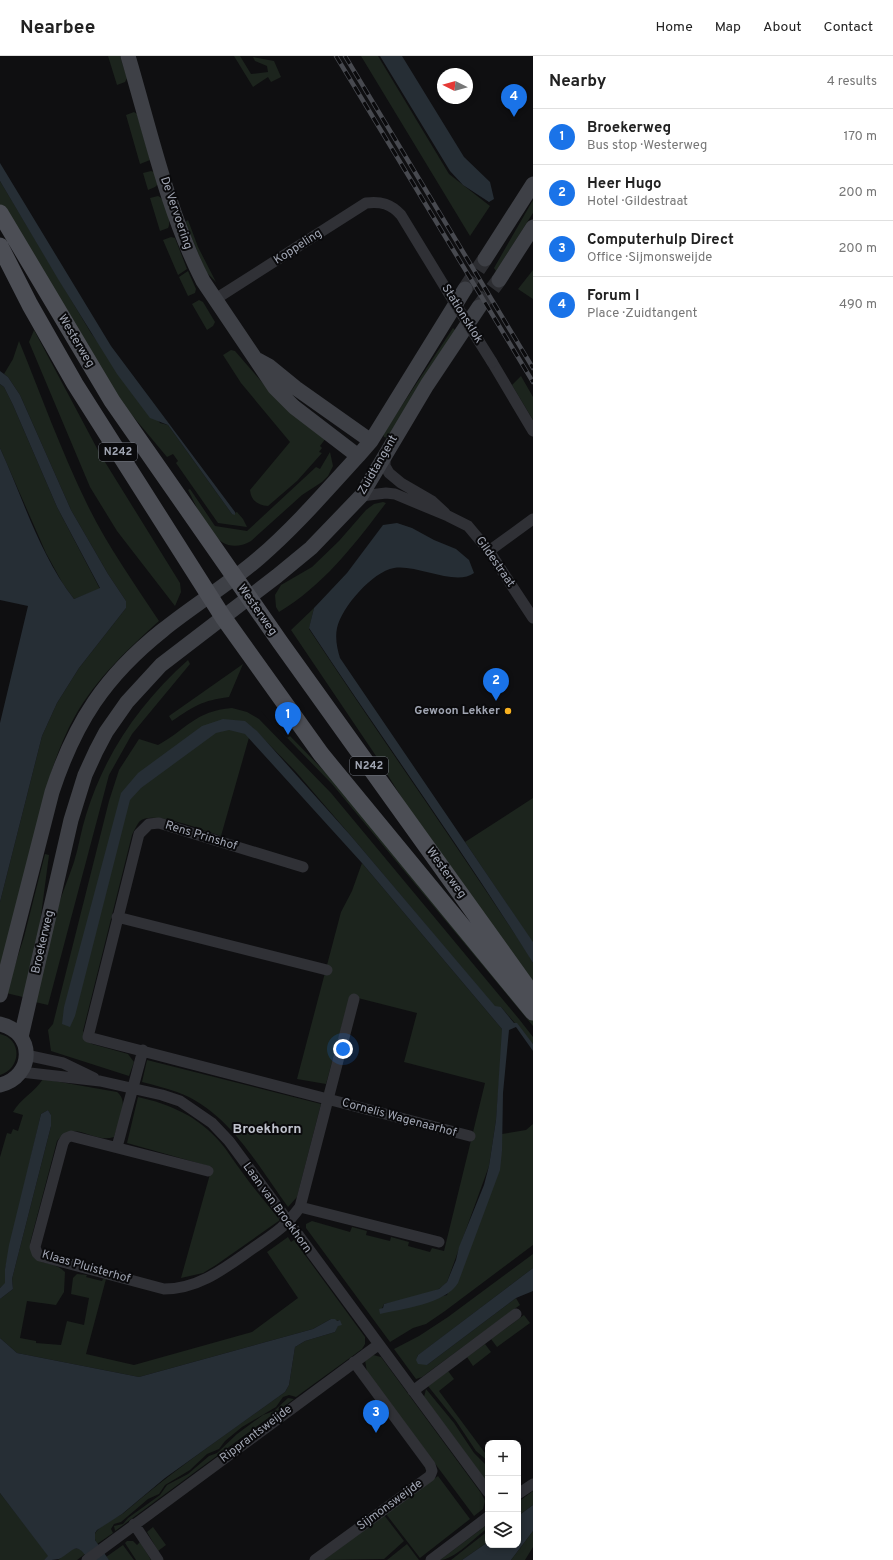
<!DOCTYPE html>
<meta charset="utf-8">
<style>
:root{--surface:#fff;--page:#f2f2f2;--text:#222;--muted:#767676;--line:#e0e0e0;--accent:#1a73e8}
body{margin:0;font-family:Overpass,sans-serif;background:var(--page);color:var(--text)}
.controls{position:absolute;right:12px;bottom:12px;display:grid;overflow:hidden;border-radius:8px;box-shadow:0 2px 6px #0003}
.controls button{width:36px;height:36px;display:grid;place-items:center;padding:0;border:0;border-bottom:1px solid var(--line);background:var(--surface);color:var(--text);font:20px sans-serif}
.compass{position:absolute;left:437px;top:12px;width:36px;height:36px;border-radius:50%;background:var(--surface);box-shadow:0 2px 6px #0003;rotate:275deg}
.you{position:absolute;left:343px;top:993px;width:14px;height:14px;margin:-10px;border:3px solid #fff;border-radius:50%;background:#1a73e8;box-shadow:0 0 0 6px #1a73e833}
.badge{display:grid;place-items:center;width:26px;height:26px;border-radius:50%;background:var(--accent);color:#fff;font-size:13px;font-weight:700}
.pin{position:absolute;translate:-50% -33px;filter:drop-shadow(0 1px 2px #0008)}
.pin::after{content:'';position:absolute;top:21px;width:14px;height:12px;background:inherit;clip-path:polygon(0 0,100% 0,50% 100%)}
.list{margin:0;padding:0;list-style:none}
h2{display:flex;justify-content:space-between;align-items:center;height:52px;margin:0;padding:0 16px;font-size:17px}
h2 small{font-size:13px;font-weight:400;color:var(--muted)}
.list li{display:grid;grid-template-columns:26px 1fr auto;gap:12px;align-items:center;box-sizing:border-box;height:56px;padding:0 16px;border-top:1px solid var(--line)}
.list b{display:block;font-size:15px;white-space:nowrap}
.list p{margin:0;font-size:13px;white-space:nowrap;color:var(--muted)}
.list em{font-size:13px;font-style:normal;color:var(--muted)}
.icon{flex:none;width:22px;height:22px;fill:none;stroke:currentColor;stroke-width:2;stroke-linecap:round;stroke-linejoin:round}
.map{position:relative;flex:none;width:533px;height:1504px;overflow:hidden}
header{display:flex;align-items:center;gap:24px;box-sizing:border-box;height:56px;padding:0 20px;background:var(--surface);border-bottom:1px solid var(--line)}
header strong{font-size:19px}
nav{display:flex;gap:22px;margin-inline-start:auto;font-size:14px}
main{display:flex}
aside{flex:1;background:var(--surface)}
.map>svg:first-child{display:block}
</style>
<header>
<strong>Nearbee</strong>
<nav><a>Home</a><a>Map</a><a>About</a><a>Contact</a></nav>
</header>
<main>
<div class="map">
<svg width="533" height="1504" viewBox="0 0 533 1504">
<rect width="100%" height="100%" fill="#0f0f11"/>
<path fill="#1c241d" d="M 108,0 L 120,0 L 127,22 L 125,26 L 117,29 Z
M 234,0 L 240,0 L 251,18 L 268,16 L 267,10 L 255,5 L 253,1 L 274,5 L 281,21 L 271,26 L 268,21 L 253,31 Z
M 361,0 L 378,0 L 449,118 L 490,150 L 470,180 Z
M 134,56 L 137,58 L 150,104 L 140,108 L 126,59 Z
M 151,115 L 154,116 L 158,128 L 155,131 L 148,134 L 143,117 Z
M 0,125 L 91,277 L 160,367 L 168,369 L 232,458 L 237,456 L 243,463 L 247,471 L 218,467 L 176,407 L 178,405 L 173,398 L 167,401 L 121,346 L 0,149 Z
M 158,140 C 165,142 172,166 168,172 L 160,175 L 150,142 Z
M 533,144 L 533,157 L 496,215 L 494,212 Z
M 188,164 L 198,191 L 216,226 L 206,216 L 185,166 Z
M 171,181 L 175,182 L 187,213 L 178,219 L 163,184 Z
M 533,214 L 533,243 L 518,233 Z
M 188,215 L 196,233 L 195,237 L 188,240 L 179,221 Z
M 199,244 L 203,246 L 215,266 L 213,270 L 207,274 L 192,248 Z
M 453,272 L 457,276 L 388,382 L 384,381 L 383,378 Z
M 34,274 L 100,398 L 180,527 L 181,536 L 175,550 L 117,475 L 90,431 L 29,286 Z
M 19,285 C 41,339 61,395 87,448 C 107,489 134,527 159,565 C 128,593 96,623 75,660 C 52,701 43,746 31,792 C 21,835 10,878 0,921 L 0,846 L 42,680 L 57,647 L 79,612 L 126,552 L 126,545 L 108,518 L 71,454 L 20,339 L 8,321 L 4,318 L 13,303 Z
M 231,294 L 235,295 L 274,340 L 326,382 L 320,390 L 322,392 L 319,396 L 322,397 L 297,425 L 268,450 C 258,449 251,445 250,434 L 290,386 L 241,327 L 223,299 Z
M 521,320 L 533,341 L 533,364 L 512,329 Z
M 0,328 L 4,331 L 13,349 L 57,451 L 100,533 L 74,543 L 63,528 L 46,497 L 0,392 Z
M 330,396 L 333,410 L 328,420 L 322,426 L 302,439 L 251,485 C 216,505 201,458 188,434 L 190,433 L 215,470 L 247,475 L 316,411 L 320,413 Z
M 383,446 L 386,447 C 355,488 324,529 279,556 L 276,551 L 275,539 L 281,529 L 312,511 L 339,485 L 366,454 L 374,448 Z
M 314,552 L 309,573 C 380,680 455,787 526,895 L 533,907 L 533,930 L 426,781 L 376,700 L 291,574 Z
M 188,604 L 190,608 L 132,678 L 109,719 L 48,949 L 35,946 C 41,917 47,888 55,860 C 60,842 68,824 74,806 C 79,790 81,774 86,759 C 105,697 140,647 188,604 Z
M 243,608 L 229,641 C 201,645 196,649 172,665 L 169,660 Z
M 232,652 L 247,656 L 259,663 L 331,737 L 519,963 L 533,981 L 533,988 L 501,951 L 495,951 L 351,780 L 296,716 L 252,671 L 221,780 C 204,775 154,754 140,765 C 137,768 134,775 132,779 L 83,975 L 88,985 L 92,988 L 128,998 L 134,1006 L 129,1020 L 51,995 L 48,974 L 53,968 L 55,960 L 109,745 L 119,714 L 139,683 L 158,689 C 187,673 195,655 232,652 Z
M 261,655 L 287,682 L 290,680 L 331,722 L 533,963 L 533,970 L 332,728 Z
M 533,742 L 533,887 L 465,786 Z
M 45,798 L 49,799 L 39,874 L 27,942 L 6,937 L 24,881 Z
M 362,807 L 502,973 L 503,976 L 496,1064 L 489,1110 L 447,1226 C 436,1240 402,1244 384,1248 L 380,1257 L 447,1239 L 502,1095 L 502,1078 L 526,1074 L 533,1068 L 533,1189 L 445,1255 L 426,1268 L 413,1272 L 390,1286 L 306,1172 L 306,1168 L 312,1165 L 350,1176 L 352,1171 L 367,1175 L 366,1179 L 390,1185 L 391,1181 L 409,1186 L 408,1190 L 430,1196 L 432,1192 L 444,1195 L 485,1027 L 404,1006 L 417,957 L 350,940 L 326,1028 L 297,1023 L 341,856 L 352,835 Z
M 0,978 C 23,983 21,1013 0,1019 Z
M 147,1004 L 321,1048 L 297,1141 L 288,1151 C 257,1109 229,1055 177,1036 C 166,1032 154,1029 142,1026 Z
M 43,1023 L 117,1036 C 130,1046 118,1067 114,1081 C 92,1088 75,1062 57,1085 L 30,1187 C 35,1215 50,1201 65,1216 L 64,1236 L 56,1249 L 27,1245 L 20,1282 L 36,1285 L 36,1287 L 61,1289 L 67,1265 L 84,1269 L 89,1242 L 71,1238 L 73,1222 L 77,1218 L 87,1219 L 86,1221 L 102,1225 L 103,1223 L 106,1223 L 86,1298 L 134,1309 L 252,1276 L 298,1242 L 267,1196 L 288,1181 L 291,1186 L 294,1184 L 365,1281 L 365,1288 L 362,1293 L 296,1341 L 289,1339 L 283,1341 L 276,1351 L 242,1371 L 225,1385 L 219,1393 L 207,1398 L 190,1414 L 165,1429 L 159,1438 L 148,1443 L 121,1466 L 114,1468 L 111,1473 L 113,1477 L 97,1488 L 94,1481 C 96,1469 117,1463 126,1455 C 176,1412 231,1375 285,1336 L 289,1329 L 295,1291 L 305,1285 L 335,1276 L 340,1264 L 336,1265 L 331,1263 L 313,1273 L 139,1321 L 17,1297 L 0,1282 L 0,1243 L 13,1233 L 12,1223 L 51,1070 L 51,1059 L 48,1054 L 41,1058 L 5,1213 L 5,1228 L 0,1232 L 0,1101 L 7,1077 L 11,1078 L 13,1073 L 18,1075 L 23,1059 L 13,1056 C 20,1043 35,1036 43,1023 Z
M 138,1041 C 170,1048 199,1061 220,1086 C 228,1095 234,1106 242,1116 C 254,1133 267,1148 280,1164 L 216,1209 L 203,1217 L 181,1222 L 212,1111 L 127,1087 Z
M 533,1198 L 533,1212 L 417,1300 L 427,1309 L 516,1242 L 520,1249 L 422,1321 L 416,1323 L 394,1293 L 419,1280 L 448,1261 Z
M 524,1259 L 530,1267 L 497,1291 L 491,1283 Z
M 485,1288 L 491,1296 L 473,1310 L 467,1301 Z
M 373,1299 L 381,1301 L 481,1437 L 485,1445 L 483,1453 L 474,1460 L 367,1316 L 365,1304 Z
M 448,1315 L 454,1323 L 439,1335 L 488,1401 L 488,1405 L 476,1395 L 456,1365 L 428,1330 Z
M 426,1333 L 454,1367 L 474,1397 L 488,1411 L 488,1428 L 424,1341 Z
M 288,1342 L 294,1343 L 115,1475 L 114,1470 L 123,1468 L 128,1462 L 160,1439 L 167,1429 L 188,1418 L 209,1400 L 217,1397 L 237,1378 L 263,1359 L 274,1355 Z
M 438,1420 L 470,1463 L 420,1502 L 386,1458 Z
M 533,1435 L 533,1449 L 518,1460 L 518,1446 Z
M 0,1437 L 49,1500 L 44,1504 L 0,1504 Z
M 384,1459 L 404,1485 L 384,1503 L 324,1504 Z
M 488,1468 L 488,1472 C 475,1481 454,1504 440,1504 Z
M 153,1471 L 166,1489 L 158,1495 L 147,1476 Z
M 488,1475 L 488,1486 L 462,1504 L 451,1504 Z
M 533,1475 L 533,1491 L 525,1504 L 511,1504 Z
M 127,1485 L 133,1485 L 137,1489 L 140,1486 L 151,1504 L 136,1504 L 125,1487 Z
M 407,1488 L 419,1504 L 387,1504 Z
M 123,1489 L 134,1504 L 109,1504 L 106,1501 Z
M 72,1492 L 80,1493 L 85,1498 L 77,1504 L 58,1504 Z"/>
<path fill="#262e35" d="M 380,0 L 402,0 L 464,101 L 490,126 L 494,143 L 489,146 L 463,129 L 450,115 Z
M 0,107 L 111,290 L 235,456 L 235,459 L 232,458 L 168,369 L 150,362 L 117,318 L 58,223 L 0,125 Z
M 0,315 L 8,321 L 20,339 L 71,454 L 108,518 L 126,545 L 126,552 L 79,612 L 57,647 L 42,680 L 0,846 L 0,667 L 28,550 L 0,544 L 0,392 C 23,442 39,498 74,543 L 100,532 L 57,451 L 13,349 L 4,331 L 0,328 Z
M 397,467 L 412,472 L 434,484 L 456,493 L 469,504 L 474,517 C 456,531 417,508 394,512 C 372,516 342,551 337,572 C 335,582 337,592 340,602 L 533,886 L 533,907 C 462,793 383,684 309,572 L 314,552 L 347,517 L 383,469 Z
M 223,663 L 245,665 L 257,675 L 351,780 L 495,950 L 501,951 L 514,967 L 517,967 L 533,988 L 533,995 L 516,971 L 509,974 L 503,1037 L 502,1095 L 500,1114 L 458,1227 C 445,1248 402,1253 380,1258 L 379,1253 L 383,1252 L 384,1248 L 439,1233 L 447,1226 L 456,1204 L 459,1191 L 484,1129 L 489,1110 L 496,1064 L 502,973 L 362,807 L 245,678 L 229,674 L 216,677 L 141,732 L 130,744 L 75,960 L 70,971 L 62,968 L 64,951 L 121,737 L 138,717 L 202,670 Z
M 48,1054 L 51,1059 L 51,1070 L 12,1223 L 13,1233 L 0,1243 L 0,1232 L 5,1227 L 5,1213 L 9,1189 L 41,1058 Z
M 533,1212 L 533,1235 L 516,1242 L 427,1309 L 418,1308 L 416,1304 L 418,1299 Z
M 331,1263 L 335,1263 L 337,1265 L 340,1264 L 342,1269 L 338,1270 L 335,1276 L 305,1285 L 295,1291 L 289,1329 L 285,1336 L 165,1422 L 122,1458 L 97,1474 L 95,1477 L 95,1484 L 109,1504 L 89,1504 C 75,1484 75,1494 59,1503 C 55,1504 48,1504 44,1504 L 48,1500 L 0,1437 L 0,1282 L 17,1297 L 139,1321 L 313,1273 Z
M 533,1449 L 533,1475 L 511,1504 L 462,1504 L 488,1486 L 488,1489 L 518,1489 L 518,1460 Z"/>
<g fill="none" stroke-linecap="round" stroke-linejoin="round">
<path stroke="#2c2d31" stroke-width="15" stroke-dasharray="15 8" stroke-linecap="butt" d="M 465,233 L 485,203
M 479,251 L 499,224"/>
<path stroke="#303136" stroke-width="11" d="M 214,244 L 366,147 C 381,145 391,148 401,159 L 448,236
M 492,306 L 533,375
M 385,399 L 385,410 L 389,417 L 401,427 L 432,445 L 445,457
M 361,440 L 386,437 L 395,438 L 448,460 L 468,470 L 489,495 L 533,562
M 489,495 L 533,463
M 303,811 L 159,767 L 149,768 L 139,778 L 88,981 L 470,1080
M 117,861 L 327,914
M 26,999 L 63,1007 L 94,1022
M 21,1016 L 100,1025 L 162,1039 L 180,1045 L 212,1067 L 229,1085 L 488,1436
M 117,1091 L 143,994
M 208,1115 L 71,1080 L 66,1082 L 63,1087 L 35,1191 L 37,1197 L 40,1200 L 164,1233 C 199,1233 225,1212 252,1193 C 272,1179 286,1171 300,1151 L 354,943
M 300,1151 L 439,1186
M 413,1335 L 516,1258
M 518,1438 L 533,1428
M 134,1468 L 158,1504
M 87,1504 L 378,1289
M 315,1504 L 430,1420 L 432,1415 L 430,1409 L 354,1306
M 431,1504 L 488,1461"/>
<path stroke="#3e4046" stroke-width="15" d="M 128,0 C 150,74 168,157 203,225 L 275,332 L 294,351 L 358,400
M 485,203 L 533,128
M 499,224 L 533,171
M 258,304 L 269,310 L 296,332 L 371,385
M 0,939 L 52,736 C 75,666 105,620 163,574 C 194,549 229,528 259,502 C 295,471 326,435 358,400 L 371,385 L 465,233
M 0,968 C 35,976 35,1020 0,1029
M 21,981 L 71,764 L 85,719 L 96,695 L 106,676 L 127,646 L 161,609 L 277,520 L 311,492 L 361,440 L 427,329 L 479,251"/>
<path stroke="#4c4e55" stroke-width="17" d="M 0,157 L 112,345 L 280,586 L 533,939
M 0,190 L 30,249 L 75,328 L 223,561 L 321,698 L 533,956"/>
<defs>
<path id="rail" d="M 336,0 L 533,326
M 345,0 L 533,312"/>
</defs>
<use href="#rail" stroke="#47494f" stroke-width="4.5"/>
<use href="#rail" stroke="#0a0a0c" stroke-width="3" stroke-dasharray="9" stroke-linecap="butt"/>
<path stroke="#303136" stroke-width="11" d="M 448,236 L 492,306"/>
</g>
<circle fill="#f9b220" stroke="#0a0a0c" stroke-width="1.5" cx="508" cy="655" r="4"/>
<g text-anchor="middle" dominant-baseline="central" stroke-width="4" stroke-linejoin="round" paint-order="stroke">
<g fill="#0a0a0c" stroke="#737680" stroke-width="1">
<rect x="99" y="387" width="38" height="18" rx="3"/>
<rect x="350" y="701" width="38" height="18" rx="3"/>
</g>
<g font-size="11" font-weight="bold" fill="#a0a5b2">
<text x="118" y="396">N242</text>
<text x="369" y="710">N242</text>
</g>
<g font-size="12" fill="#a0a5b2" stroke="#0a0a0c">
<text transform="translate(176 157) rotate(71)">De Vervoering</text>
<text transform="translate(298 191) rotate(-33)">Koppeling</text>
<text transform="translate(462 258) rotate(58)">Stationsklok</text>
<text transform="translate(76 285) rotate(59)">Westerweg</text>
<text transform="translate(378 409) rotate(-60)">Zuidtangent</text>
<text transform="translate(495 506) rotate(55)">Gildestraat</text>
<text transform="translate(257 554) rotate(55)">Westerweg</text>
<text transform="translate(201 780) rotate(17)">Rens Prinshof</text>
<text transform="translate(446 817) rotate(54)">Westerweg</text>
<text transform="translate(43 886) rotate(-77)">Broekerweg</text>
<text transform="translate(399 1062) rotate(15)">Cornelis Wagenaarhof</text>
<text transform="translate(277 1152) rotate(54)">Laan van Broekhorn</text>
<text transform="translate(86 1211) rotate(16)">Klaas Pluisterhof</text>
<text transform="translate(256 1378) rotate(-37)">Ripprantsweijde</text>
<text transform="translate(390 1449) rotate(-36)">Sijmonsweijde</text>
</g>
<g font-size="12" font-weight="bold" fill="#a0a5b2" stroke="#0a0a0c" text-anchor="end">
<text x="500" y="655">Gewoon Lekker</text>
</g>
<g font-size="14" font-weight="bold" fill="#c1c4ce" stroke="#0a0a0c">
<text x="267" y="1073">Broekhorn</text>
</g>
</g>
</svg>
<div class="controls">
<button>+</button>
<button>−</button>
<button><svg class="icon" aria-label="layers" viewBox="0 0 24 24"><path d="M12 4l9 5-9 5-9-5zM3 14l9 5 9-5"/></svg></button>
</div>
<svg class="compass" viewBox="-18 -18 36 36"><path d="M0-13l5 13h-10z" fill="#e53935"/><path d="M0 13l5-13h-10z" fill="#767676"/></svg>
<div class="you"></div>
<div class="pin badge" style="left:288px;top:679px">1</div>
<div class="pin badge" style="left:496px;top:645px">2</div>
<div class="pin badge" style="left:376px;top:1377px">3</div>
<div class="pin badge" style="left:514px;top:61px">4</div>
</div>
<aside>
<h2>Nearby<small>4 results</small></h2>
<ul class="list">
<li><span class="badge">1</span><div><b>Broekerweg</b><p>Bus stop · Westerweg</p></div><em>170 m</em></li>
<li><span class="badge">2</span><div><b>Heer Hugo</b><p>Hotel · Gildestraat</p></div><em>200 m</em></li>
<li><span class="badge">3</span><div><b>Computerhulp Direct</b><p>Office · Sijmonsweijde</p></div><em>200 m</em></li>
<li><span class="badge">4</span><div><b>Forum I</b><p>Place · Zuidtangent</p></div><em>490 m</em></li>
</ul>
</aside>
</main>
